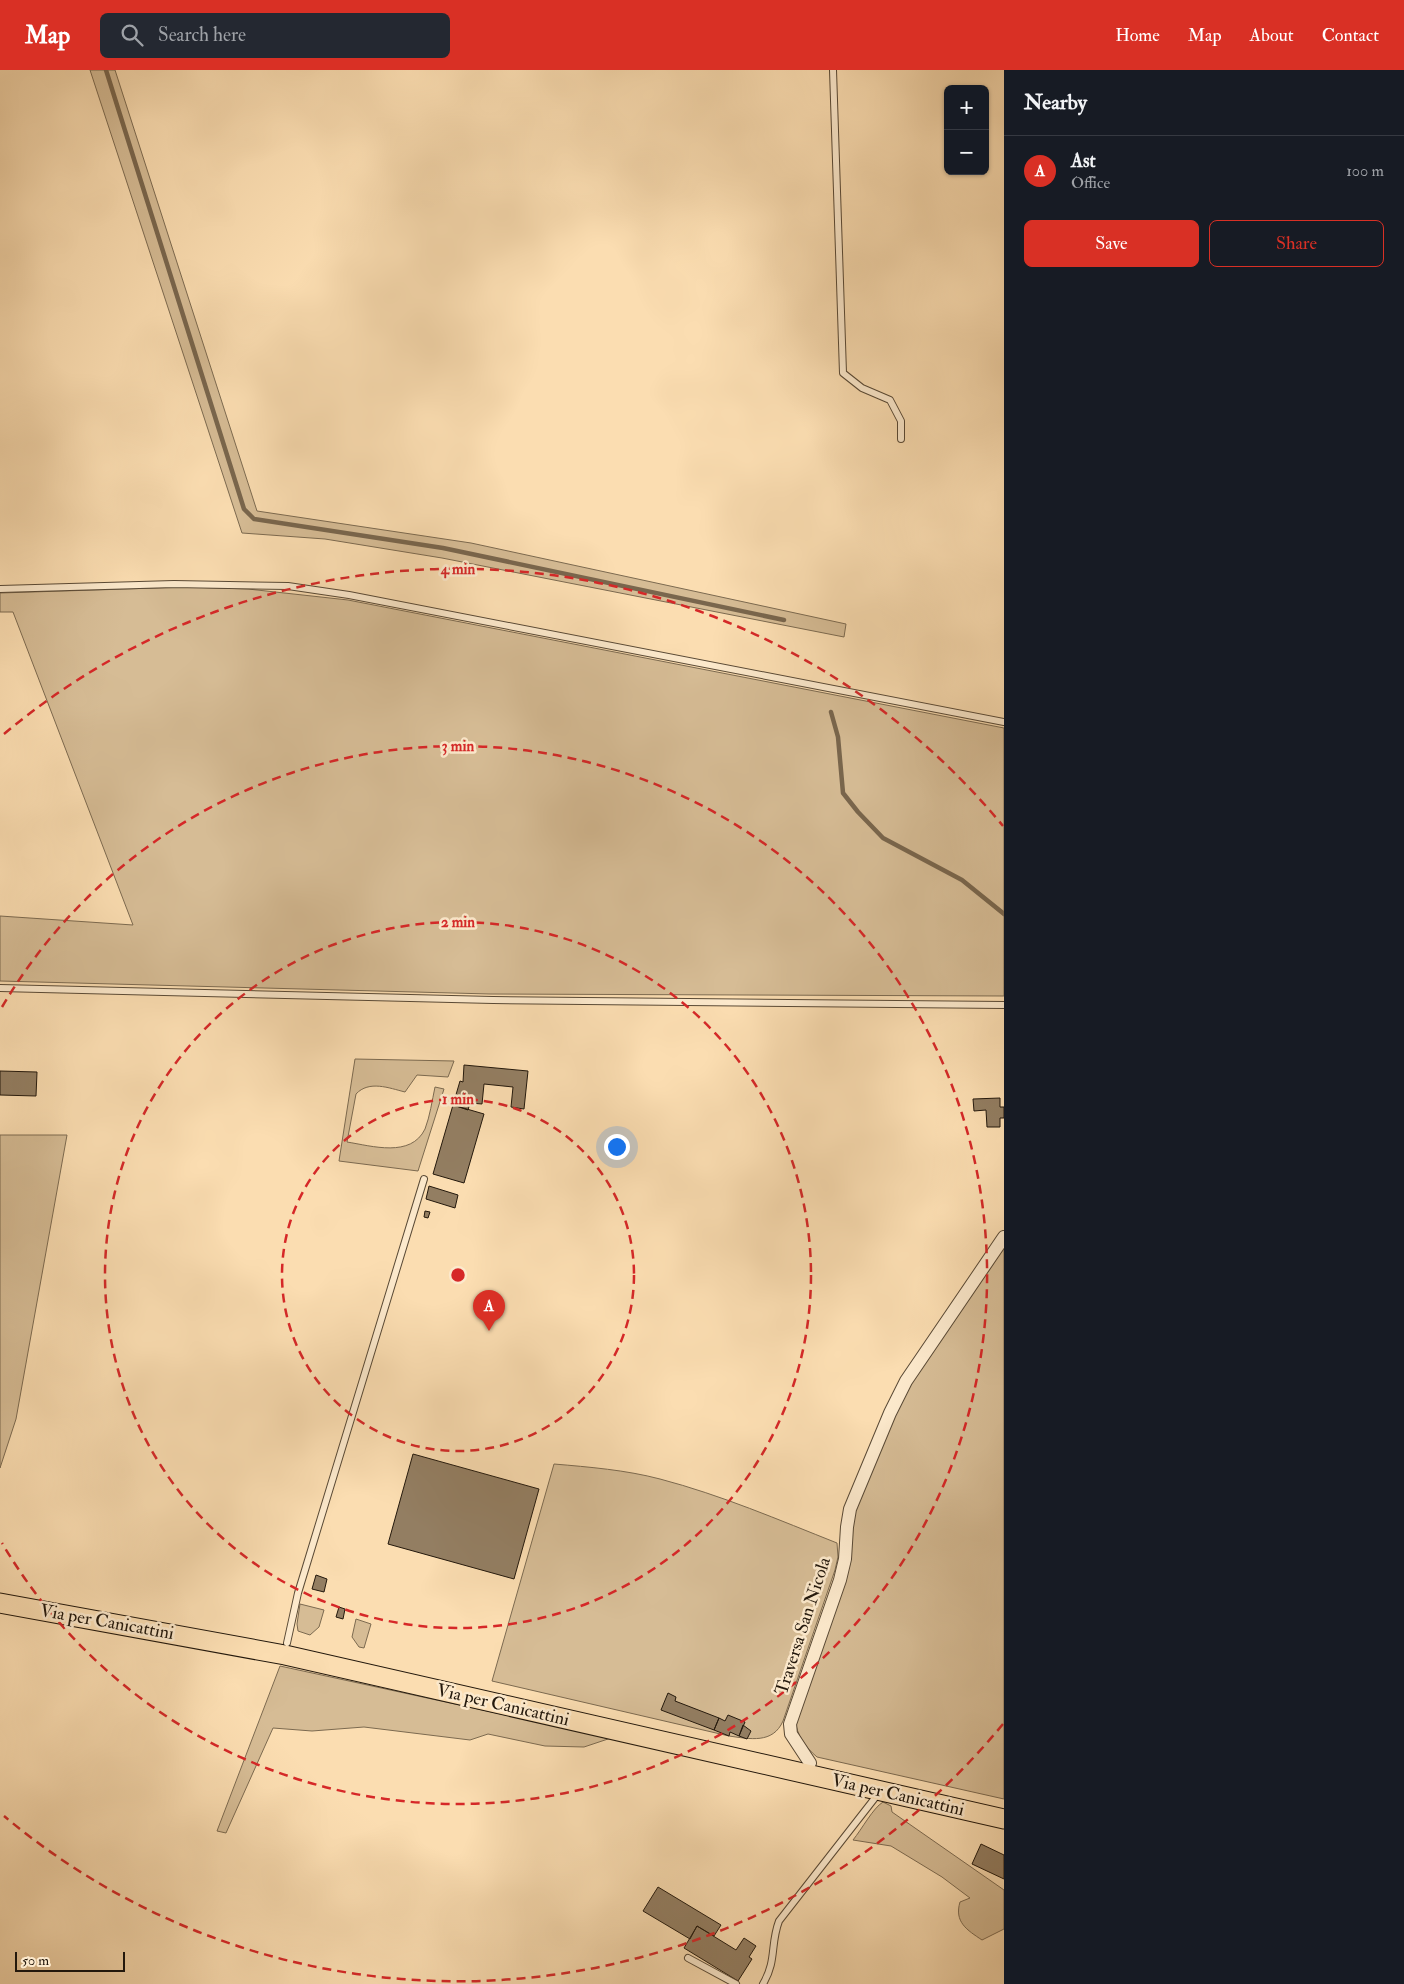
<!DOCTYPE html>
<meta charset="utf-8">
<style>
:root{--surface:#171b24;--page:#242831;--text:#f1f3f6;--muted:#9ea1a6;--line:#363941;--accent:#d93025}
body{margin:0;font-family:"IM FELL Double Pica",serif;background:var(--page);color:var(--text)}
.controls{position:absolute;right:15px;top:15px;display:grid;overflow:hidden;border-radius:8px;box-shadow:0 1px 4px #0004}
.controls button{width:45px;height:45px;display:grid;place-items:center;padding:0;border:0;border-bottom:1px solid var(--line);background:var(--surface);color:var(--text);font:25px sans-serif}
.scale{position:absolute;left:15px;bottom:12px;width:110px;box-sizing:border-box;padding-left:5px;border:2px solid #23180c;border-top:0;font-size:14px;line-height:18px;white-space:nowrap;color:#23180c;-webkit-text-stroke:4px #fce9cc;paint-order:stroke}
.you{position:absolute;left:616px;top:1076px;width:18px;height:18px;margin:-12px;border:4px solid #fff;border-radius:50%;background:#1a73e8;box-shadow:0 0 0 8px #1a73e833}
.badge{display:grid;place-items:center;width:32px;height:32px;border-radius:50%;background:var(--accent);color:#fff;font-size:16px;font-weight:700}
.pin{position:absolute;translate:-50% -41px;filter:drop-shadow(0 1px 2px #0008)}
.pin::after{content:'';position:absolute;top:26px;width:18px;height:15px;background:inherit;clip-path:polygon(0 0,100% 0,50% 100%)}
.list{margin:0;padding:0;list-style:none}
h2{display:flex;justify-content:space-between;align-items:center;height:65px;margin:0;padding:0 20px;font-size:21px}
h2 small{font-size:16px;font-weight:400;color:var(--muted)}
.list li{display:grid;grid-template-columns:32px 1fr auto;gap:15px;align-items:center;box-sizing:border-box;height:70px;padding:0 20px;border-top:1px solid var(--line)}
.list b{display:block;font-size:19px;white-space:nowrap}
.list p{margin:0;font-size:16px;white-space:nowrap;color:var(--muted)}
.list em{font-size:16px;font-style:normal;color:var(--muted)}
.actions{display:flex;gap:10px;padding:15px 20px}
.actions a{flex:1;padding:11px 0;border:1px solid var(--accent);border-radius:8px;text-align:center;font-size:18px;color:var(--accent)}
.actions .main{background:var(--accent);color:#fff}
.icon{flex:none;width:28px;height:28px;fill:none;stroke:currentColor;stroke-width:2;stroke-linecap:round;stroke-linejoin:round}
.map{position:relative;flex:none;width:1004px;height:1914px;overflow:hidden}
header{display:flex;align-items:center;gap:30px;box-sizing:border-box;height:70px;padding:0 25px;background:var(--accent);color:#fff}
header strong{font-size:24px}
nav{display:flex;gap:28px;margin-inline-start:auto;font-size:18px}
.search{width:350px;height:45px;background:var(--page);display:flex;align-items:center;gap:12px;box-sizing:border-box;padding:0 18px;border-radius:8px;color:var(--muted);font-size:19px}
main{display:flex}
aside{flex:1;background:var(--surface)}
.map>svg:first-child{display:block}
</style>
<header>
<strong>Map</strong>
<div class="search"><svg class="icon" aria-label="search" viewBox="0 0 24 24"><circle cx="10" cy="10" r="6"/><path d="M15 15l6 6"/></svg>Search here</div>
<nav><a>Home</a><a>Map</a><a>About</a><a>Contact</a></nav>
</header>
<main>
<div class="map">
<svg width="1004" height="1914" viewBox="0 0 1004 1914">
<rect width="100%" height="100%" fill="#fbddb1"/>
<filter id="stains"><feTurbulence type="fractalNoise" baseFrequency=".004" numOctaves="4"/><feColorMatrix values="0 0 0 0 .2 0 0 0 0 .09 0 0 0 0 .02 0 0 0 .5 -.17"/></filter>
<radialGradient id="worn" r=".72"><stop offset=".6" stop-color="#630" stop-opacity="0"/><stop offset="1" stop-color="#630" stop-opacity=".3"/></radialGradient>
<path fill="#d6bc95" stroke="#7c6a50" d="M 90,0 L 115,0 L 257,441 L 471,473 L 846,554 L 844,567 L 442,488 L 325,469 L 242,463 Z
M 188,517 L 248,519 L 348,530 L 1004,658 L 1004,926 L 490,924 L 0,911 L 0,846 L 133,855 L 13,542 L 0,542 L 0,523 Z
M 355,989 L 454,991 L 448,1007 L 417,1005 L 405,1022 C 389,1018 369,1010 356,1024 L 347,1072 C 372,1076 411,1088 425,1059 C 430,1046 432,1031 435,1017 L 444,1019 L 418,1101 L 339,1091 Z
M 0,1065 L 67,1065 L 16,1349 L 0,1398 Z
M 1004,1178 L 1004,1729 L 817,1687 C 805,1677 797,1665 795,1650 L 851,1452 L 876,1386 L 909,1317 Z
M 554,1394 C 589,1397 626,1400 660,1409 C 721,1425 779,1450 837,1473 L 838,1487 L 835,1500 L 783,1651 C 773,1674 750,1669 729,1666 L 492,1611 Z
M 300,1534 L 324,1540 L 319,1557 L 310,1565 L 298,1561 L 297,1554 Z
M 356,1549 L 371,1554 L 364,1578 L 359,1577 L 352,1567 Z
M 280,1596 L 611,1668 L 584,1677 L 545,1676 L 488,1664 L 470,1670 L 364,1657 L 312,1661 L 273,1658 L 226,1763 L 217,1761 Z
M 883,1732 L 891,1736 L 892,1742 L 1004,1820 L 1004,1859 L 982,1870 C 967,1860 954,1852 960,1832 L 970,1828 L 942,1807 L 891,1776 L 853,1770 C 862,1759 873,1738 883,1732 Z"/>
<g fill="none" stroke-linecap="round" stroke-linejoin="round">
<path stroke="#79664d" stroke-width="4.5" d="M 106,0 L 244,439 L 254,449 L 443,478 L 784,550
M 831,642 L 838,667 L 843,723 L 858,742 L 883,768 L 962,810 L 1004,844"/>
</g>
<path fill="#937e62" stroke="#23180c" d="M 464,995 L 528,1001 L 524,1039 L 511,1037 L 513,1017 L 484,1014 L 482,1034 L 470,1033 L 468,1040 L 453,1035 L 460,1011 L 463,1012 Z
M 0,1001 L 37,1002 L 36,1026 L 0,1025 Z
M 1000,1028 L 1000,1037 L 1004,1037 L 1004,1048 L 1000,1048 L 1000,1057 L 987,1057 L 986,1040 L 974,1041 L 973,1029 Z
M 453,1035 L 484,1044 L 464,1113 L 433,1104 Z
M 429,1116 L 458,1125 L 455,1138 L 426,1129 Z
M 425,1141 L 430,1142 L 428,1148 L 424,1147 Z
M 413,1384 L 539,1419 L 514,1509 L 388,1474 Z
M 316,1505 L 327,1509 L 324,1522 L 312,1519 Z
M 339,1537 L 345,1539 L 343,1549 L 336,1547 Z
M 668,1623 L 676,1627 L 675,1631 L 719,1648 L 714,1660 L 661,1640 Z
M 728,1645 L 745,1652 L 739,1666 L 730,1662 L 729,1666 L 714,1660 L 719,1648 L 725,1651 Z
M 743,1655 L 751,1661 L 747,1669 L 739,1666 Z
M 981,1774 L 1004,1785 L 1004,1809 L 972,1794 Z
M 658,1817 L 721,1855 L 714,1866 L 697,1856 L 690,1869 L 643,1841 Z
M 697,1856 L 736,1880 L 744,1868 L 756,1876 L 749,1887 L 752,1889 L 738,1911 L 684,1878 Z"/>
<g fill="none" stroke-linecap="round" stroke-linejoin="round">
<defs>
<path id="lane" d="M 833,0 L 843,303 L 862,318 L 890,330 L 901,351 L 901,369
M 0,519 L 174,514 L 288,516 L 349,525 L 1004,652
M 0,918 L 493,930 L 1004,935
M 287,1573 L 298,1523 L 424,1109
M 688,1888 L 736,1914
M 763,1914 C 777,1890 770,1875 779,1851 L 878,1724"/>
<path id="street" d="M 810,1693 L 791,1664 L 790,1654 L 840,1510 L 845,1489 L 847,1457 L 850,1439 L 890,1343 L 906,1311 L 1004,1167"/>
<path id="primary" d="M 0,1533 L 285,1585 L 1004,1749"/>
</defs>
<use href="#lane" stroke="#594935" stroke-width="8"/>
<use href="#street" stroke="#594935" stroke-width="14"/>
<use href="#primary" stroke="#23180c" stroke-width="21"/>
<use href="#lane" stroke="#fce9cc" stroke-width="6"/>
<use href="#street" stroke="#fce9cc" stroke-width="12"/>
<use href="#primary" stroke="#fbddb1" stroke-width="19"/>
</g>
<g fill="none" stroke="#d62828" stroke-width="2.5" stroke-dasharray="9 6">
<circle cx="458" cy="1205" r="176"/>
<circle cx="458" cy="1205" r="353"/>
<path d="M2 937A529 529 0 1 1 2 1473"/>
<path d="M1003 1654A706 706 0 0 1 4 1746M4 664A706 706 0 0 1 1003 756"/>
</g>
<g text-anchor="middle" dominant-baseline="central" stroke-width="5" stroke-linejoin="round" paint-order="stroke">
<g font-size="18" fill="#23180c" stroke="#fce9cc">
<text transform="translate(107 1552) rotate(10)">Via per Canicattini</text>
<text transform="translate(803 1556) rotate(-72)">Traversa San Nicola</text>
<text transform="translate(503 1635) rotate(13)">Via per Canicattini</text>
<text transform="translate(898 1725) rotate(13)">Via per Canicattini</text>
</g>
</g>
<circle cx="458" cy="1205" r="8" fill="#d62828" stroke="#fce9cc" stroke-width="2.5"/>
<g font-size="15" text-anchor="middle" font-weight="bold" fill="#d62828" stroke="#fce9cc" stroke-width="5" stroke-linejoin="round" paint-order="stroke">
<text x="458" y="504">4 min</text>
<text x="458" y="681">3 min</text>
<text x="458" y="857">2 min</text>
<text x="458" y="1034">1 min</text>
</g>
<rect width="100%" height="100%" filter="url(#stains)"/>
<rect width="100%" height="100%" fill="url(#worn)"/>
</svg>
<div class="controls">
<button>+</button>
<button>−</button>
</div>
<div class="scale">50 m</div>
<div class="you"></div>
<div class="pin badge" style="left:489px;top:1261px">A</div>
</div>
<aside>
<h2>Nearby<small></small></h2>
<ul class="list">
<li><span class="badge">A</span><div><b>Ast</b><p>Office</p></div><em>100 m</em></li>
</ul>
<div class="actions"><a class="main">Save</a><a>Share</a></div>
</aside>
</main>
